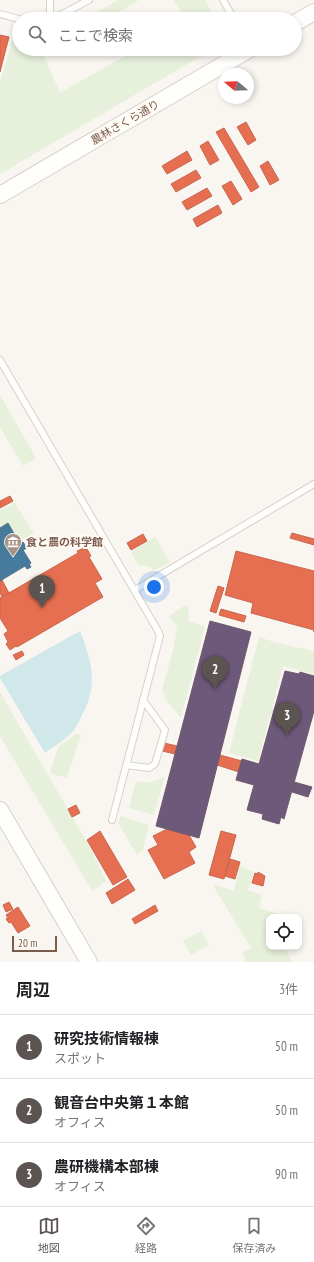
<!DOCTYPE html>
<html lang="ja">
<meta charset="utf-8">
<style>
:root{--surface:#fff;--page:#f2f2f2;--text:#202124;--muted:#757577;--line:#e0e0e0;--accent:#5c5450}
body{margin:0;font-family:"PT Sans Narrow","Noto Sans JP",sans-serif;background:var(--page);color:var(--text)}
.controls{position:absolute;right:12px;bottom:12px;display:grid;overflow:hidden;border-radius:8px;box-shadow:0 2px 6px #0003}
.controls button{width:36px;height:36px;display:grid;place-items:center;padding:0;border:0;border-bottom:1px solid var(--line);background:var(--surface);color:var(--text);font:20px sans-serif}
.compass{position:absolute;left:218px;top:68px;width:36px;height:36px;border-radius:50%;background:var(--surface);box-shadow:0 2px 6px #0003;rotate:289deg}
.scale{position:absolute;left:12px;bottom:10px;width:45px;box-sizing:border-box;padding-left:4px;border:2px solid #7a5c4d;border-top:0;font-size:11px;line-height:14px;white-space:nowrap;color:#7a5c4d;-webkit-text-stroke:3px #fffaf3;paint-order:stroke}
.you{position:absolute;left:154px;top:587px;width:14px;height:14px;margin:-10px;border:3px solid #fff;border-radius:50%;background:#1a73e8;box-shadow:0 0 0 6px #1a73e833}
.badge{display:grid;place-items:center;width:26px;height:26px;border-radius:50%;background:var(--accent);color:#fff;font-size:13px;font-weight:700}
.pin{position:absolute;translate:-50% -33px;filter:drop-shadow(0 1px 2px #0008)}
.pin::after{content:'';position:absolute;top:21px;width:14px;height:12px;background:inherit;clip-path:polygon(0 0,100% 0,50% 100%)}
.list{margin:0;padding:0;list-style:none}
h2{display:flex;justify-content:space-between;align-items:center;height:52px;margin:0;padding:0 16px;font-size:17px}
h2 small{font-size:13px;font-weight:400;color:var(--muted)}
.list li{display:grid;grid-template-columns:26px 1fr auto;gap:12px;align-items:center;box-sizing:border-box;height:64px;padding:0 16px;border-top:1px solid var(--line)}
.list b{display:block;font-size:15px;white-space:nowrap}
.list p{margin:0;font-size:13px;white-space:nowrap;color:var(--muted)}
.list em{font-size:13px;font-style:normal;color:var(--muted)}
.icon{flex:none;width:22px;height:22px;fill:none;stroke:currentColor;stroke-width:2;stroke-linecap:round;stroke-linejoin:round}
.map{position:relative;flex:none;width:314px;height:962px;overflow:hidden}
.search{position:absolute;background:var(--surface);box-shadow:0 2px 6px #0003;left:12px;right:12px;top:12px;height:44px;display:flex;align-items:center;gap:10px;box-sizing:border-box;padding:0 14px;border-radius:22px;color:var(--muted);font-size:15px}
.sheet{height:244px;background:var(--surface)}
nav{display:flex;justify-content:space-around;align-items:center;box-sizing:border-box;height:56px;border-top:1px solid var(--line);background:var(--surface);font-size:11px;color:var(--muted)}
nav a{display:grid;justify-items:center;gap:2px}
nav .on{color:var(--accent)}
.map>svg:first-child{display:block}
</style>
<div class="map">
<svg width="314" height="962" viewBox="0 0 314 962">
<rect width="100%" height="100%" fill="#f9f5f0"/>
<path fill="#e7f0db" d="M 118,0 L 139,0 L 107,19 L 85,19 Z
M 174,0 L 205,0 L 215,19 L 186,19 Z
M 13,39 L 19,41 L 19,49 L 41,49 L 60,93 L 137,49 L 213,49 L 0,174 L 0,82 Z
M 0,395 L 36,458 L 23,466 L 0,427 Z
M 15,503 L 34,534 L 18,541 L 8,523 L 0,528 L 0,510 Z
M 155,537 L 170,562 L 153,571 L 151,567 L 138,565 L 131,552 Z
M 187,604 L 189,614 L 188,621 L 205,627 L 181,718 L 165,699 L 162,689 L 173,651 L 177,628 L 169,616 Z
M 259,637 L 274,642 L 314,651 L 314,674 L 283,666 L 258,761 L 229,753 Z
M 0,692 L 92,851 L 106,881 L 92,891 L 0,736 Z
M 76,734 L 81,735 L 67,778 L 50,773 L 58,747 Z
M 165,776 L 154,815 L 129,808 L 136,781 C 148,784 155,782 165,776 Z
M 121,816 L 149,825 L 143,850 L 137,855 L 118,823 Z
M 240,866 L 254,872 L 248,890 L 262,895 L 259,908 L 287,917 L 269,917 L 269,947 L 284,947 L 293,962 L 247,962 L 242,953 L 251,948 L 212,884 L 234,891 Z
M 201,931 L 209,945 L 191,955 L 183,941 Z"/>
<path fill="#d0e8ea" d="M 80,631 C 92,662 99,686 81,717 C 79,721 77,726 74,730 C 67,739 54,746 45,753 L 0,678 L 0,676 Z"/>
<path fill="#e76f51" stroke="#c66950" d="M 0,35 L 9,37 L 0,72 Z
M 246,122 L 256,140 L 248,145 L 237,127 Z
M 224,128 L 259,187 L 251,192 L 216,132 Z
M 208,141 L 219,160 L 210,165 L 200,146 Z
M 187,151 L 192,160 L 167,174 L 162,166 Z
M 268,161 L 279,180 L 270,185 L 260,166 Z
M 196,170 L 201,178 L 176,192 L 171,184 Z
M 231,181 L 242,199 L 233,205 L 222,186 Z
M 207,188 L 212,196 L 187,210 L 182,202 Z
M 218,205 L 222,213 L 197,227 L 193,219 Z
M 10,496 L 13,501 L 0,508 L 0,501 Z
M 292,533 L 314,539 L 314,545 L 290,538 Z
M 143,534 L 147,541 L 131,550 L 127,543 Z
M 84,548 L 86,550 L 87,549 L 91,556 L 89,557 L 102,579 L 95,583 L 103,597 L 17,647 L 16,646 L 10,650 L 6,644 L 8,642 L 4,634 L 8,631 L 0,618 L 0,598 L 78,553 L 77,551 Z
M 236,551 L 314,571 L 314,632 L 314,630 L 251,613 L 253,603 L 225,595 Z
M 2,580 L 9,593 L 2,597 L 0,593 L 0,581 Z
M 218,586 L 224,588 L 216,613 L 210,611 Z
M 221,609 L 246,616 L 244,622 L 219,615 Z
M 22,651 L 24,655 L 16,660 L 13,655 Z
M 164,743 L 177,746 L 175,754 L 162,751 Z
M 220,755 L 242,761 L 239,772 L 217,765 Z
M 76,805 L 80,813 L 72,817 L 68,809 Z
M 167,829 L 189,835 L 196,847 L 189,852 L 195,863 L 164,879 L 148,850 L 158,845 L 153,836 Z
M 100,831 L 127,877 L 113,885 L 87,840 Z
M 221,831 L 236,835 L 224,879 L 209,875 Z
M 230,859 L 240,862 L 235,879 L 225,876 Z
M 258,872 L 265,876 L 263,886 L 252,883 L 255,873 L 258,874 Z
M 128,879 L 135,890 L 112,904 L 106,893 Z
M 9,902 L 13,909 L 6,912 L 3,905 Z
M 155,905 L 158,911 L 135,924 L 132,919 Z
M 18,907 L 30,926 L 18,933 L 11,922 L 9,923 L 6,919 L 8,918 L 6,915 Z"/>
<path fill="#6d597a" stroke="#715a6c" d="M 210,621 L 251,632 L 199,838 L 156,826 Z
M 285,671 L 299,674 L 300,672 L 314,676 L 314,711 L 284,819 L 281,817 L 279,824 L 262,819 L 263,814 L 247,810 L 254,785 L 236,780 L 242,759 L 259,764 Z
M 294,782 L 312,787 L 308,797 L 292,792 Z"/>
<path fill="#457b9d" stroke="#557285" d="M 8,523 L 20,544 L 23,542 L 27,548 L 23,550 L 31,563 L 29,564 L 31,567 L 27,569 L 25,566 L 0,581 L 0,528 Z"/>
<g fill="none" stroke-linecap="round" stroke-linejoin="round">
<defs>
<path id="service" d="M 50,0 L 50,19
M 223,0 L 234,19
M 0,14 L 19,19
M 53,19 L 89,0
M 0,360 L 158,631 L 160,636 L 112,820
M 135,590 L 314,484
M 126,765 L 149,768 L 155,764 L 165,730 L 143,700"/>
<path id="tertiary" d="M 295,23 L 314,12
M 0,195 L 250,49
M 0,810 L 89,962"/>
</defs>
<use href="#service" stroke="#d7d1cb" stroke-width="8"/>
<use href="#tertiary" stroke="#d7d1cb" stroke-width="18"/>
<use href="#service" stroke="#fefefd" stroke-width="6"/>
<use href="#tertiary" stroke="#fefefd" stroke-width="16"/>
</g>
<defs>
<symbol id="museum-pin" viewBox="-11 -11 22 30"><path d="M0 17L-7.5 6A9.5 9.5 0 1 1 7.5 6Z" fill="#a69286" stroke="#fffaf3"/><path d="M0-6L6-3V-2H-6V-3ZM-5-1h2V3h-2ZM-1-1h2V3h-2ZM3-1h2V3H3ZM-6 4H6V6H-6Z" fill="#fff"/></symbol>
</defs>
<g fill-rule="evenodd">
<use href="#museum-pin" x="3" y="532" width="20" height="27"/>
</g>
<g text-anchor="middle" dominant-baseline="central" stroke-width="4" stroke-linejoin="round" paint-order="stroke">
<g font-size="11" fill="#7a5c4d" stroke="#fffaf3">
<text transform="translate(125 122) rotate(-30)">農林さくら通り</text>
</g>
<g font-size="11" font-weight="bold" fill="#7a5c4d" stroke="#fffaf3" text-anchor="start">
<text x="26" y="542">食と農の科学館</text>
</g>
</g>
</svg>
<div class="controls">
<button><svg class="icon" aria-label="locate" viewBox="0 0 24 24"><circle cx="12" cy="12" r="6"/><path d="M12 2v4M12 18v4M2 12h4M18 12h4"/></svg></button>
</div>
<svg class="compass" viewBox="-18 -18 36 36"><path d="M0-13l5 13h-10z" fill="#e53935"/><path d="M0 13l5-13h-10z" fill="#757577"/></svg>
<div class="scale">20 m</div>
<div class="you"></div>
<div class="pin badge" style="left:42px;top:608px">1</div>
<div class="pin badge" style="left:215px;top:689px">2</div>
<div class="pin badge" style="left:287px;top:735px">3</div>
<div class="search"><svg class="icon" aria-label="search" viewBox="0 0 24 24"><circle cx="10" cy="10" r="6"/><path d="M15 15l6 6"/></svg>ここで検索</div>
</div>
<section class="sheet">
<h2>周辺<small>3件</small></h2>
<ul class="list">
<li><span class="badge">1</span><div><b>研究技術情報棟</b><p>スポット</p></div><em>50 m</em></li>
<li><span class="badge">2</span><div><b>観音台中央第１本館</b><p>オフィス</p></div><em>50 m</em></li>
<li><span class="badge">3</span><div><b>農研機構本部棟</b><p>オフィス</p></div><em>90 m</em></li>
</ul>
</section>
<nav>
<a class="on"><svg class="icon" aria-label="map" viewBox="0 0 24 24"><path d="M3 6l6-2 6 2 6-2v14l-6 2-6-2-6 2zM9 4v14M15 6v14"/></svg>地図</a>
<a><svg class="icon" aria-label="directions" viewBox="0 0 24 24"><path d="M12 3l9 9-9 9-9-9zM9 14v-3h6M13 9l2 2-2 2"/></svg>経路</a>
<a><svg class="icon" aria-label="saved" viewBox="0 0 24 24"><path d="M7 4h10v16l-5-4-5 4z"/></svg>保存済み</a>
</nav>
